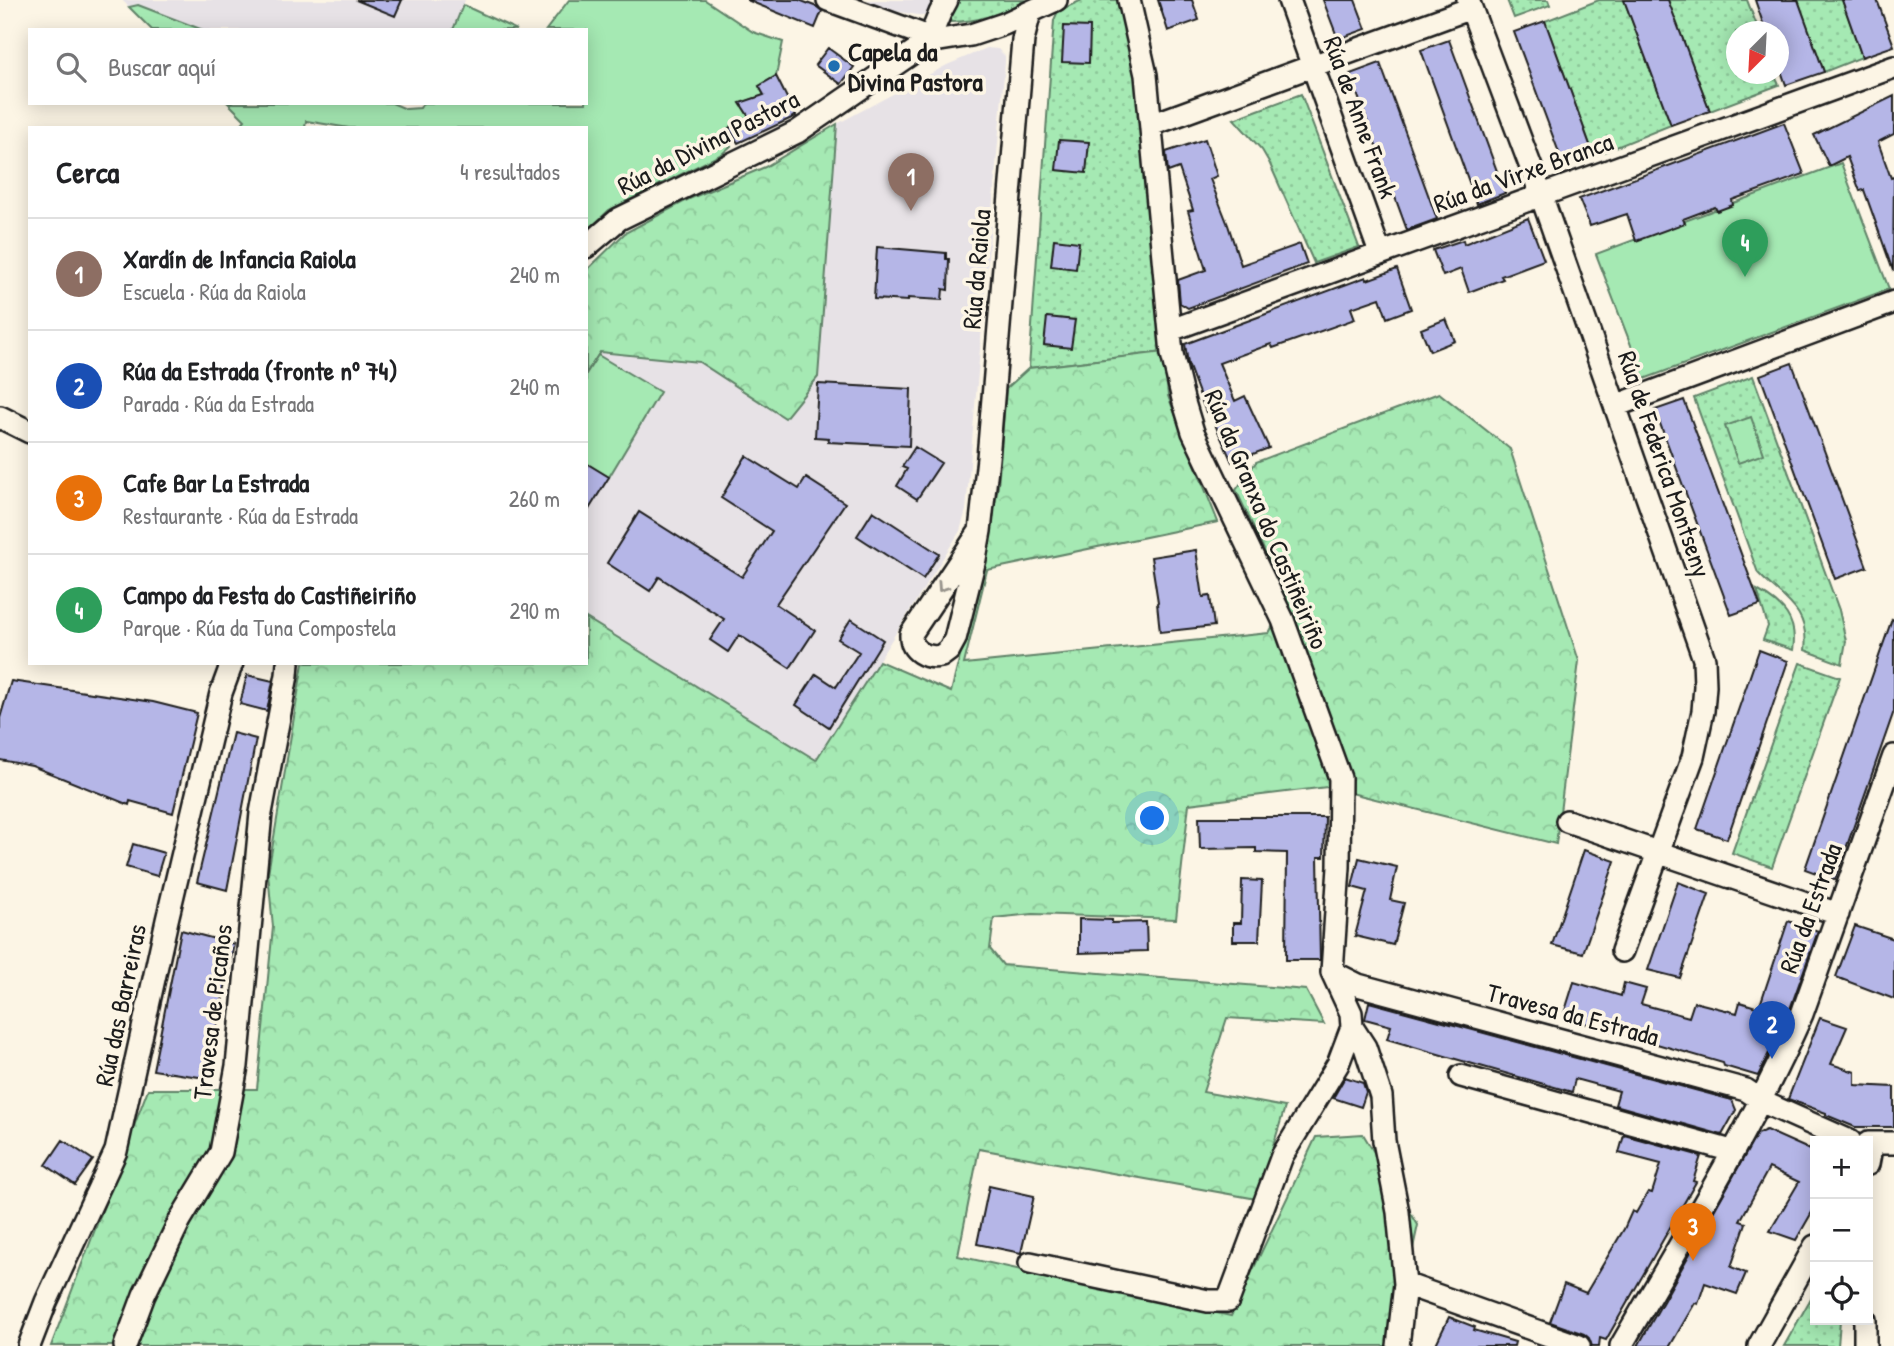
<!DOCTYPE html>
<html lang="es">
<meta charset="utf-8">
<style>
:root{--surface:#fff;--page:#f2f2f2;--text:#202124;--muted:#757577;--line:#e0e0e0;--accent:#1f6fb2}
body{margin:0;font-family:"Patrick Hand",sans-serif;background:var(--page);color:var(--text)}
.controls{position:absolute;right:21px;bottom:21px;display:grid;overflow:hidden;border-radius:0px;box-shadow:0 4px 18px #0003}
.controls button{width:63px;height:63px;display:grid;place-items:center;padding:0;border:0;border-bottom:2px solid var(--line);background:var(--surface);color:var(--text);font:35px sans-serif}
.compass{position:absolute;left:1726px;top:21px;width:63px;height:63px;border-radius:50%;background:var(--surface);box-shadow:0 4px 18px #0003;rotate:204deg}
.you{position:absolute;left:1153px;top:819px;width:24px;height:24px;margin:-18px;border:5px solid #fff;border-radius:50%;background:#1a73e8;box-shadow:0 0 0 10px #1a73e833}
.badge{display:grid;place-items:center;width:46px;height:46px;border-radius:50%;background:var(--accent);color:#fff;font-size:23px;font-weight:700}
.pin{position:absolute;translate:-50% -58px;filter:drop-shadow(0 2px 4px #0008)}
.pin::after{content:'';position:absolute;top:37px;width:24px;height:21px;background:inherit;clip-path:polygon(0 0,100% 0,50% 100%)}
.list{margin:0;padding:0;list-style:none}
h2{display:flex;justify-content:space-between;align-items:center;height:91px;margin:0;padding:0 28px;font-size:30px}
h2 small{font-size:23px;font-weight:400;color:var(--muted)}
.list li{display:grid;grid-template-columns:46px 1fr auto;gap:21px;align-items:center;box-sizing:border-box;height:112px;padding:0 28px;border-top:2px solid var(--line)}
.list b{display:block;font-size:26px;white-space:nowrap}
.list p{margin:0;font-size:23px;white-space:nowrap;color:var(--muted)}
.list em{font-size:23px;font-style:normal;color:var(--muted)}
.icon{flex:none;width:38px;height:38px;fill:none;stroke:currentColor;stroke-width:2;stroke-linecap:round;stroke-linejoin:round}
.map{position:relative;flex:none;width:1894px;height:1346px;overflow:hidden}
.search{position:absolute;background:var(--surface);box-shadow:0 4px 18px #0003;left:28px;top:28px;width:560px;height:77px;display:flex;align-items:center;gap:18px;box-sizing:border-box;padding:0 24px;border-radius:0px;color:var(--muted);font-size:26px}
.panel{position:absolute;background:var(--surface);box-shadow:0 4px 18px #0003;left:28px;top:126px;width:560px;height:539px;border-radius:0px}
.map>svg:first-child{display:block}
</style>
<div class="map">
<svg width="1894" height="1346" viewBox="0 0 1894 1346">
<defs>
<pattern id="grass-dots" width="8" height="8" patternUnits="userSpaceOnUse" patternTransform="scale(1.75)"><rect width="8" height="8" fill="#a5e9b3"/><path d="M2 2h.1M6 6h.1" fill="none" stroke="#8dc799" stroke-width="1.8" stroke-linecap="round"/></pattern>
<pattern id="forest-crowns" width="20" height="18" patternUnits="userSpaceOnUse" patternTransform="scale(1.75)"><rect width="20" height="18" fill="#a5e9b3"/><path d="M2 6a3 3 0 1 1 6 0M12 15a3 3 0 1 1 6 0" fill="none" stroke="#8dc799"/></pattern>
</defs>
<rect width="100%" height="100%" fill="#fcf5e5"/>
<filter id="ink" filterUnits="userSpaceOnUse"><feTurbulence type="fractalNoise" baseFrequency=".0143" numOctaves="2"/><feDisplacementMap in="SourceGraphic" scale="14" xChannelSelector="R" yChannelSelector="G"/><feConvolveMatrix kernelMatrix="1 2 1 2 8 2 1 2 1" color-interpolation-filters="sRGB"/></filter>
<g filter="url(#ink)">
<path fill="#e7e2e6" d="M 122,0 L 465,0 L 453,30 L 203,30 L 138,5 L 129,7 Z
M 867,0 L 934,0 L 924,16 L 888,10 Z
M 987,48 L 998,49 L 1005,56 L 1005,62 L 966,510 L 960,531 L 816,760 L 586,618 L 586,374 L 600,352 L 699,362 L 785,418 L 818,377 L 837,124 L 947,65 Z"/>
<path fill="url(#grass-dots)" stroke="#608268" stroke-width="2" d="M 958,0 L 1026,0 C 1000,14 980,22 950,22 L 952,11 Z
M 1082,0 L 1122,0 L 1139,78 L 1164,352 L 1029,368 L 1054,20 L 1058,11 Z
M 1507,0 L 1548,0 L 1550,5 L 1514,18 Z
M 1599,0 L 1624,0 L 1671,125 L 1594,156 L 1545,21 Z
M 1668,0 L 1747,0 L 1759,31 L 1736,32 L 1736,74 L 1774,74 L 1779,85 L 1710,111 Z
M 1798,0 L 1842,0 L 1862,57 L 1824,72 Z
M 1301,94 L 1359,247 L 1314,263 L 1269,162 L 1262,150 L 1234,119 Z
M 1753,376 L 1839,610 L 1846,641 L 1842,664 L 1805,650 C 1810,608 1782,599 1758,573 L 1694,398 Z
M 1757,590 C 1783,604 1798,620 1793,650 L 1763,640 L 1768,626 Z
M 1800,663 L 1840,677 L 1772,867 L 1732,853 Z
M 1815,1291 L 1815,1320 L 1840,1320 L 1838,1346 L 1784,1346 Z"/>
<path fill="url(#forest-crowns)" stroke="#608268" stroke-width="2" d="M 837,124 L 818,377 L 785,418 L 699,362 L 600,352 L 586,374 L 586,271 L 625,233 L 689,199 L 765,167 Z
M 1164,352 L 1168,396 L 1218,522 L 987,570 L 964,664 L 1269,633 L 1287,599 L 1236,490 L 1256,462 L 1439,393 L 1510,449 L 1579,661 L 1556,844 L 1327,787 L 1189,804 L 1176,919 L 1033,914 L 994,918 L 990,949 L 1003,965 L 1306,990 L 1324,1024 L 1227,1018 L 1203,1092 L 1285,1107 L 1257,1199 L 979,1149 L 958,1256 L 1231,1316 L 1316,1137 L 1363,1134 L 1418,1225 L 1392,1346 L 51,1346 L 148,1089 L 257,1089 L 273,927 L 268,873 L 303,663 L 586,663 L 586,618 L 816,760 L 879,661 L 951,692 L 988,543 L 998,486 L 1006,389 L 1029,368 Z"/>
<path fill="#a5e9b3" stroke="#608268" stroke-width="2" d="M 569,0 L 705,0 L 753,32 L 783,42 L 776,76 L 759,86 L 764,95 L 741,103 L 749,117 L 729,128 L 732,133 L 726,136 L 731,146 L 722,154 L 609,210 L 586,232 L 586,128 L 349,128 L 306,121 L 305,128 L 238,128 L 245,120 L 228,103 L 392,103 L 406,109 L 420,108 L 423,103 L 586,103 L 586,30 L 546,30 Z
M 138,5 L 203,30 L 152,30 L 129,7 Z
M 463,5 L 517,30 L 453,30 Z
M 1841,163 L 1889,289 L 1644,379 L 1596,254 Z
M 598,355 L 660,392 L 609,477 L 586,463 L 586,374 Z
M 1751,417 L 1764,454 L 1738,463 L 1725,426 Z"/>
<path fill="#b5b6e7" stroke="#1c1c1c" stroke-width="2" d="M 356,0 L 402,0 L 395,16 Z
M 747,0 L 799,0 L 817,7 L 822,11 L 815,28 Z
M 1158,0 L 1192,0 L 1199,20 L 1168,31 Z
M 1323,0 L 1355,0 L 1366,29 L 1338,39 Z
M 1624,0 L 1668,0 L 1710,111 L 1671,125 Z
M 1755,0 L 1798,0 L 1824,72 L 1786,85 L 1779,65 L 1779,32 L 1766,32 Z
M 1842,0 L 1877,0 L 1894,46 L 1862,57 Z
M 1545,21 L 1594,156 L 1564,166 L 1514,32 Z
M 1064,26 L 1090,27 L 1089,63 L 1062,62 Z
M 1449,40 L 1505,193 L 1477,204 L 1421,50 Z
M 828,48 L 854,67 L 841,84 L 815,65 Z
M 1380,63 L 1437,219 L 1407,230 L 1350,74 Z
M 776,76 L 796,116 L 738,143 L 729,128 L 749,117 L 740,103 L 764,95 L 759,86 Z
M 1894,96 L 1894,134 L 1878,142 L 1891,178 L 1894,177 L 1893,271 L 1864,190 L 1860,191 L 1847,157 L 1829,166 L 1814,135 Z
M 1784,123 L 1804,174 L 1732,200 L 1733,205 L 1717,211 L 1715,207 L 1683,219 L 1685,223 L 1636,241 L 1627,214 L 1590,226 L 1579,199 Z
M 1205,139 L 1217,176 L 1210,179 L 1228,225 L 1241,265 L 1300,244 L 1307,264 L 1188,308 L 1180,303 L 1178,280 L 1206,270 L 1188,211 L 1193,210 L 1179,168 L 1168,172 L 1166,152 Z
M 1059,140 L 1089,142 L 1086,173 L 1056,170 Z
M 1528,218 L 1544,260 L 1501,276 L 1503,279 L 1469,292 L 1461,269 L 1443,276 L 1433,250 L 1463,240 L 1464,244 Z
M 1054,239 L 1079,242 L 1076,269 L 1051,266 Z
M 877,247 L 946,253 L 946,259 L 949,259 L 948,290 L 943,289 L 942,300 L 908,298 L 908,301 L 874,299 Z
M 1397,269 L 1411,309 L 1387,318 L 1380,298 L 1351,308 L 1355,319 L 1273,348 L 1271,344 L 1219,363 L 1235,401 L 1245,396 L 1269,448 L 1232,462 L 1209,411 L 1206,412 L 1188,364 L 1185,344 L 1366,277 L 1367,280 Z
M 1047,317 L 1075,320 L 1071,348 L 1044,345 Z
M 1446,319 L 1455,341 L 1430,351 L 1421,329 Z
M 1792,363 L 1867,567 L 1835,579 L 1760,375 Z
M 818,384 L 911,389 L 909,446 L 828,442 L 829,438 L 815,437 Z
M 1684,400 L 1760,605 L 1731,615 L 1655,410 Z
M 915,447 L 941,463 L 917,499 L 897,486 L 907,469 L 902,467 Z
M 746,456 L 799,489 L 806,478 L 845,503 L 776,604 L 815,630 L 790,668 L 739,635 L 728,652 L 710,640 L 724,619 L 659,577 L 650,591 L 607,563 L 639,512 L 742,577 L 772,531 L 721,498 Z
M 586,463 L 609,477 L 586,514 Z
M 873,511 L 939,554 L 923,579 L 857,536 Z
M 1196,550 L 1203,597 L 1210,596 L 1214,626 L 1160,632 L 1157,603 L 1158,602 L 1151,557 Z
M 851,619 L 883,640 L 829,727 L 796,705 L 816,674 L 836,687 L 859,652 L 838,639 Z
M 1892,619 L 1894,620 L 1894,711 L 1835,880 L 1805,869 Z
M 1759,650 L 1788,661 L 1727,839 L 1697,829 Z
M 247,675 L 273,681 L 267,711 L 240,704 Z
M 11,681 L 153,702 L 197,713 L 173,813 L 130,801 L 129,805 L 32,766 L 0,760 L 0,718 Z
M 233,733 L 256,739 L 227,890 L 197,882 Z
M 1199,817 L 1325,817 L 1324,857 L 1318,857 L 1320,960 L 1286,960 L 1287,853 L 1256,852 L 1256,848 L 1200,849 Z
M 133,844 L 164,853 L 157,876 L 126,867 Z
M 1584,850 L 1615,861 L 1583,953 L 1552,945 Z
M 1359,858 L 1397,867 L 1390,900 L 1404,903 L 1393,945 L 1355,936 L 1367,891 L 1352,887 Z
M 1242,880 L 1262,881 L 1259,941 L 1233,941 L 1233,923 L 1241,923 Z
M 1678,882 L 1709,894 L 1680,978 L 1648,970 Z
M 1079,919 L 1112,920 L 1112,923 L 1146,922 L 1147,951 L 1079,953 Z
M 1788,921 L 1818,931 L 1790,1009 L 1758,1076 L 1724,1066 L 1723,1063 L 1563,1017 L 1574,982 L 1621,996 L 1624,983 L 1646,989 L 1641,1004 L 1689,1017 L 1694,1002 L 1737,1013 L 1740,1002 L 1759,1008 Z
M 1855,926 L 1894,939 L 1894,999 L 1836,977 Z
M 181,930 L 234,944 L 206,1078 L 153,1070 Z
M 1369,1002 L 1732,1100 L 1736,1110 L 1722,1135 L 1615,1105 L 1619,1091 L 1575,1079 L 1572,1092 L 1452,1058 L 1387,1039 L 1391,1026 L 1365,1019 Z
M 1820,1018 L 1847,1027 L 1831,1064 L 1855,1072 L 1855,1085 L 1894,1087 L 1894,1127 L 1855,1127 L 1826,1115 L 1826,1113 L 1788,1099 Z
M 1345,1077 L 1363,1083 L 1366,1092 L 1361,1107 L 1333,1098 Z
M 1766,1130 L 1815,1152 L 1815,1207 L 1796,1240 L 1770,1231 L 1799,1182 L 1769,1168 L 1740,1221 L 1746,1223 L 1731,1267 L 1746,1273 L 1737,1294 L 1705,1283 L 1698,1304 L 1695,1303 L 1670,1346 L 1638,1346 L 1757,1134 Z
M 1624,1135 L 1701,1156 L 1693,1181 L 1696,1182 L 1606,1340 L 1600,1338 L 1599,1346 L 1592,1346 L 1589,1338 L 1584,1334 L 1550,1322 L 1564,1284 L 1586,1293 L 1624,1229 L 1632,1211 L 1636,1213 L 1648,1192 L 1652,1193 L 1661,1164 L 1619,1153 Z
M 63,1140 L 93,1160 L 75,1185 L 46,1165 Z
M 989,1186 L 1034,1196 L 1021,1253 L 977,1244 Z
M 1449,1317 L 1475,1327 L 1474,1330 L 1515,1342 L 1514,1346 L 1435,1346 Z"/>
<g fill="none" stroke-linecap="round" stroke-linejoin="round">
<defs>
<path id="street" d="M 828,0 L 918,33 L 928,42
M 1129,0 L 1146,75 L 1172,354 L 1183,399 L 1193,432 L 1283,620 L 1340,778 L 1339,867 L 1332,972 L 1351,1013 L 1352,1027 L 1365,1047 L 1381,1096 L 1384,1141 L 1398,1212 L 1405,1284 L 1398,1346
M 1289,0 L 1380,253
M 1468,0 L 1535,178 L 1704,659 L 1705,686 L 1703,711 L 1693,757 L 1622,951
M 928,42 L 940,13 L 947,0
M 1151,125 L 1471,8
M 586,247 L 619,219 L 797,132 L 928,42 L 971,35 L 1004,24 L 1056,0
M 1171,330 L 1894,67
M 1615,406 L 1894,302
M 0,417 L 30,432
M 980,531 L 911,634 C 910,651 926,659 941,656 L 949,650 L 955,639 L 975,559 L 980,531 L 988,458 L 1023,40 L 1030,12
M 1567,821 L 1838,914
M 1332,972 L 1358,985 L 1746,1090 L 1767,1104 L 1850,1141
M 1461,1076 L 1732,1151
M 1868,1143 L 1894,1143
M 1868,1164 L 1872,1143
M 1030,1263 L 1208,1301 L 1228,1301 L 1282,1156 L 1338,1064 L 1352,1027
M 1405,1284 L 1579,1346
M 29,1346 L 46,1302 L 116,1151 L 167,920 L 221,693 L 232,663
M 125,1346 L 144,1295 L 180,1220 L 221,1152 L 237,1066 L 261,813 L 287,675 L 288,663
M 1621,1346 C 1684,1237 1751,1129 1802,1014 L 1894,756
M 1759,1346 L 1815,1246
M 1865,1346 L 1865,1320"/>
</defs>
<use href="#street" stroke="#1c1c1c" stroke-width="26"/>
<use href="#street" stroke="#fcf5e5" stroke-width="21"/>
</g>
<defs><path id="oneway-chevron" d="M-2-3.5L2.5 0L-2 3.5" fill="none" stroke-width="1.6" stroke-linecap="round" stroke-linejoin="round" transform="scale(1.75)"/></defs>
<use stroke="#97938b" href="#oneway-chevron" transform="translate(942 587) rotate(124)"/>
</g>
<circle fill="#1f6fb2" stroke="#fcf5e5" stroke-width="2.5" cx="834" cy="66" r="7"/>
<g text-anchor="middle" dominant-baseline="central" stroke-width="7" stroke-linejoin="round" paint-order="stroke">
<g font-size="26" font-weight="bold" fill="#1c1c1c" stroke="#fcf5e5" text-anchor="start">
<text x="848" y="51">Capela da<tspan x="848" dy="30">Divina Pastora</tspan></text>
</g>
<g font-size="26" fill="#1c1c1c" stroke="#fcf5e5">
<text transform="translate(1361 117) rotate(70)">Rúa de Anne Frank</text>
<text transform="translate(708 142) rotate(-27)">Rúa da Divina Pastora</text>
<text transform="translate(1523 172) rotate(-20)">Rúa da Virxe Branca</text>
<text transform="translate(976 269) rotate(-85)">Rúa da Raiola</text>
<text transform="translate(1665 464) rotate(71)">Rúa de Federica Montseny</text>
<text transform="translate(1267 519) rotate(67)">Rúa da Granxa do Castiñeiriño</text>
<text transform="translate(1810 908) rotate(-70)">Rúa da Estrada</text>
<text transform="translate(120 1005) rotate(-78)">Rúa das Barreiras</text>
<text transform="translate(212 1012) rotate(-83)">Travesa de Picaños</text>
<text transform="translate(1573 1014) rotate(15)">Travesa da Estrada</text>
</g>
</g>
</svg>
<div class="controls">
<button>+</button>
<button>−</button>
<button><svg class="icon" aria-label="locate" viewBox="0 0 24 24"><circle cx="12" cy="12" r="6"/><path d="M12 2v4M12 18v4M2 12h4M18 12h4"/></svg></button>
</div>
<svg class="compass" viewBox="-18 -18 36 36"><path d="M0-13l5 13h-10z" fill="#e53935"/><path d="M0 13l5-13h-10z" fill="#757577"/></svg>
<div class="you"></div>
<div class="pin badge" style="left:911px;top:211px;background:#8d6e63">1</div>
<div class="pin badge" style="left:1772px;top:1059px;background:#1a4fb4">2</div>
<div class="pin badge" style="left:1693px;top:1261px;background:#e8710a">3</div>
<div class="pin badge" style="left:1745px;top:277px;background:#2e9e5b">4</div>
<div class="search"><svg class="icon" aria-label="search" viewBox="0 0 24 24"><circle cx="10" cy="10" r="6"/><path d="M15 15l6 6"/></svg>Buscar aquí</div>
<section class="panel">
<h2>Cerca<small>4 resultados</small></h2>
<ul class="list">
<li><span class="badge" style="background:#8d6e63">1</span><div><b>Xardín de Infancia Raiola</b><p>Escuela · Rúa da Raiola</p></div><em>240 m</em></li>
<li><span class="badge" style="background:#1a4fb4">2</span><div><b>Rúa da Estrada (fronte nº 74)</b><p>Parada · Rúa da Estrada</p></div><em>240 m</em></li>
<li><span class="badge" style="background:#e8710a">3</span><div><b>Cafe Bar La Estrada</b><p>Restaurante · Rúa da Estrada</p></div><em>260 m</em></li>
<li><span class="badge" style="background:#2e9e5b">4</span><div><b>Campo da Festa do Castiñeiriño</b><p>Parque · Rúa da Tuna Compostela</p></div><em>290 m</em></li>
</ul>
</section>
</div>
